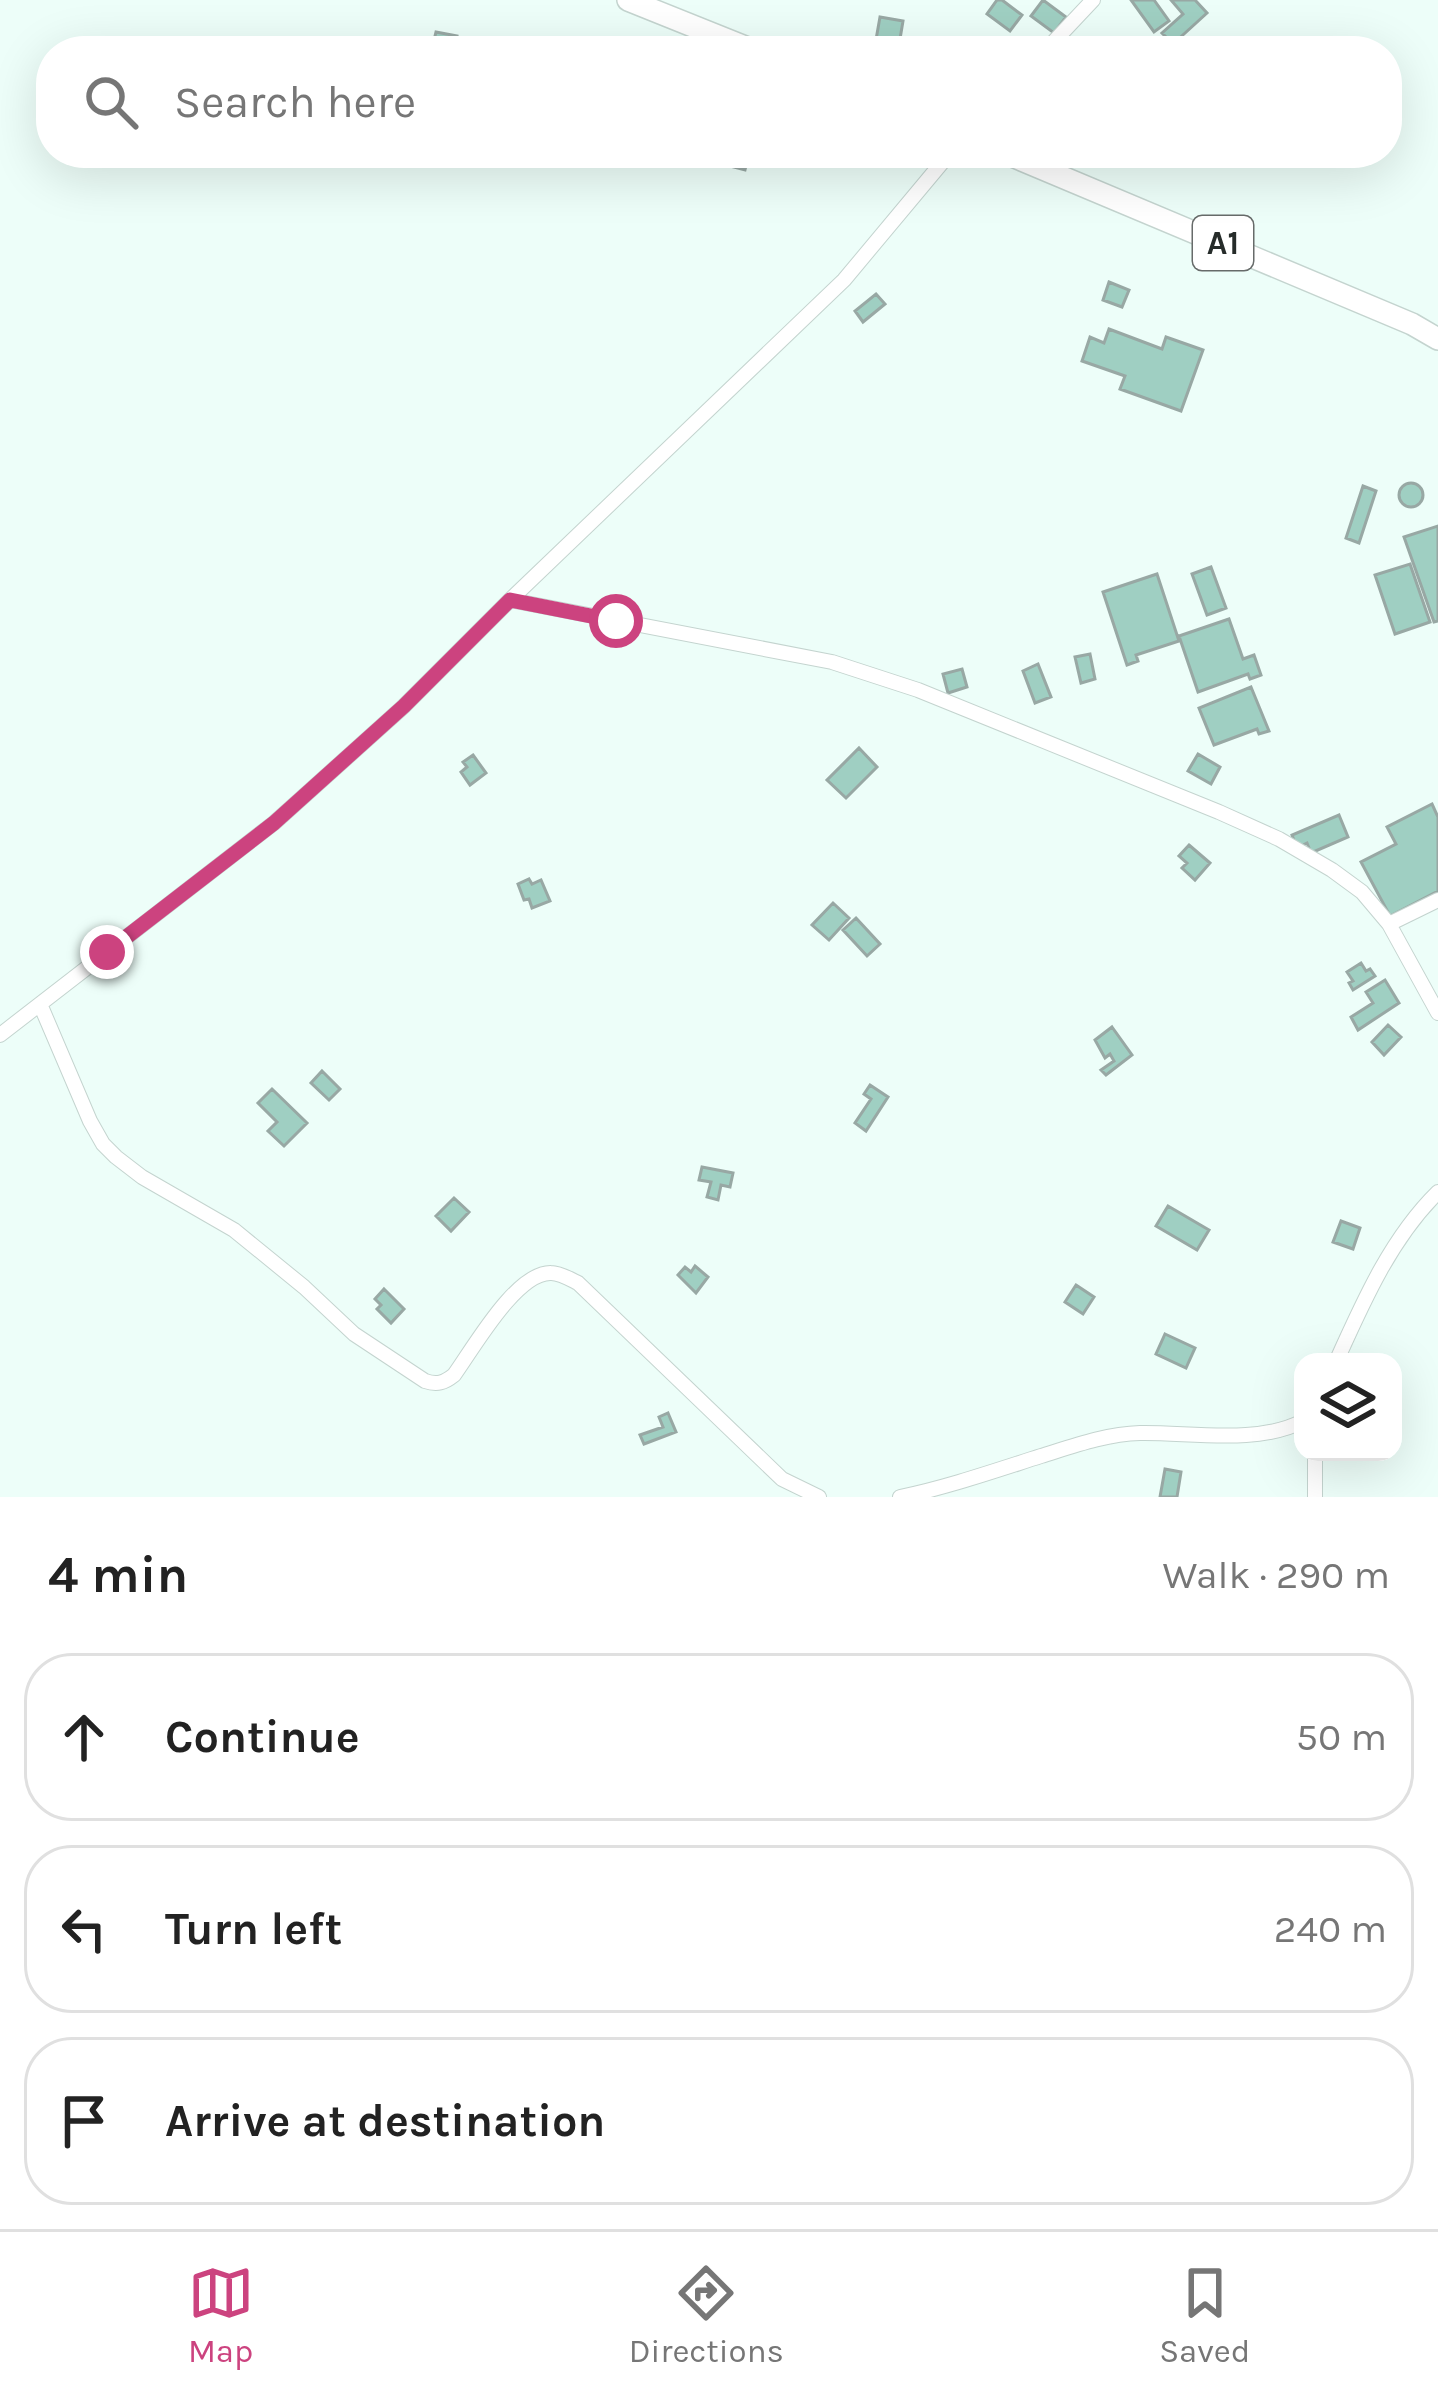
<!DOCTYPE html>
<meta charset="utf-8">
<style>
:root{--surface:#fff;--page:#f2f2f2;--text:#222;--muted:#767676;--line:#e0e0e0;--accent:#cc437f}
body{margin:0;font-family:Karla,sans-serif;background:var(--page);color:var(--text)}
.controls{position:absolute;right:36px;bottom:36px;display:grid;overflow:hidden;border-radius:24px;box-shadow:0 12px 48px #0002}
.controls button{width:108px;height:108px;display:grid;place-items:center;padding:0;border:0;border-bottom:3px solid var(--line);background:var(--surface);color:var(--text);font:60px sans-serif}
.stop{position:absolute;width:36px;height:36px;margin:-27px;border:9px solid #cc437f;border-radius:50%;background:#fff}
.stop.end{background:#cc437f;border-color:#fff;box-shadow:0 3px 12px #0008}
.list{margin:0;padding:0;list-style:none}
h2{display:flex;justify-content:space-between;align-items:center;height:156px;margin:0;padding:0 48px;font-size:51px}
h2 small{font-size:39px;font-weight:400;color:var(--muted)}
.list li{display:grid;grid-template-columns:78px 1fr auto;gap:36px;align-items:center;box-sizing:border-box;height:168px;margin:0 24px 24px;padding:0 24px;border:3px solid var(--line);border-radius:48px}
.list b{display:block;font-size:45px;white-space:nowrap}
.list em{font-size:39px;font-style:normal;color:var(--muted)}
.icon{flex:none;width:66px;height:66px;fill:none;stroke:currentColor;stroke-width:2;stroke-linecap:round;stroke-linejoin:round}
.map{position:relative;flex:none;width:1438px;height:1497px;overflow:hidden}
.search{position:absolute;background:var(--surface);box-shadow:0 12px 48px #0002;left:36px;right:36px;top:36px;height:132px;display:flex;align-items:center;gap:30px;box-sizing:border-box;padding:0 42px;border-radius:48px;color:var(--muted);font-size:45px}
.sheet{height:732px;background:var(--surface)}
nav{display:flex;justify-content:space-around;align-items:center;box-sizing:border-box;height:168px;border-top:3px solid var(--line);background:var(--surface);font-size:33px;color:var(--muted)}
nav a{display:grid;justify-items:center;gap:6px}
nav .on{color:var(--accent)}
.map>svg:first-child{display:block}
</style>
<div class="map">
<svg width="1438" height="1497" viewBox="0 0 1438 1497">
<rect width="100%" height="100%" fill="#edfef9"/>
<path fill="#9fcfc2" stroke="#98a8a4" stroke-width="3" d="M 997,0 L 1002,0 L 1022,15 L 1010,31 L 987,14 Z
M 1043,0 L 1066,17 L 1054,33 L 1031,16 Z
M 1131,0 L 1154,0 L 1169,21 L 1154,32 Z
M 1171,0 L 1195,0 L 1207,13 L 1173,44 L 1162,33 L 1183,14 Z
M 880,17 L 903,21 L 898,51 L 874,51 Z
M 436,32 L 457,36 L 455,51 L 418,51 L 420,38 L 434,40 Z
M 720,153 L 749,153 L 745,170 L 718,163 Z
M 1109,282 L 1129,290 L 1122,307 L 1103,300 Z
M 876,294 L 885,304 L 863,322 L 855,311 Z
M 1109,329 L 1162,349 L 1166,337 L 1203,350 L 1181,411 L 1120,389 L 1125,376 L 1082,361 L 1090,337 L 1104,343 Z
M1399 495a12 12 0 1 1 24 0a12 12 0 1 1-24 0Z
M 1363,486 L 1376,491 L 1359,543 L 1346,538 Z
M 1438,526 L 1438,621 L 1434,622 L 1404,537 Z
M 1410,564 L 1430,622 L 1395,634 L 1375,575 Z
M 1211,567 L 1226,608 L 1207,615 L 1192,574 Z
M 1157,574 L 1179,641 L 1136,655 L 1138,661 L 1127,665 L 1103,592 Z
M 1229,619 L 1243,659 L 1254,655 L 1261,675 L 1250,679 L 1248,674 L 1198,692 L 1179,636 Z
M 1090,654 L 1095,679 L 1081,683 L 1075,657 Z
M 1038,664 L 1051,697 L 1035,703 L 1023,671 Z
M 962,669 L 967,687 L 948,693 L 943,674 Z
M 1251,687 L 1269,731 L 1259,734 L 1257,729 L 1214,745 L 1199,708 Z
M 859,748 L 877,767 L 846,798 L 827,780 Z
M 1198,754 L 1220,767 L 1211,784 L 1188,771 Z
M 473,755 L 486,773 L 470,785 L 461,772 L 467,767 L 463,762 Z
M 1432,804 L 1438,817 L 1438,891 L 1390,916 L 1361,862 L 1396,844 L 1387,827 Z
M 1339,815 L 1348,837 L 1311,853 L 1307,843 L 1297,848 L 1292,835 Z
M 1189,845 L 1210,863 L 1195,880 L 1182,868 L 1187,863 L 1179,856 Z
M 529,879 L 532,884 L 541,880 L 550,901 L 532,908 L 529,899 L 524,900 L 518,884 Z
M 833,903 L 849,918 L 829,940 L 812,925 Z
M 856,918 L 880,944 L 867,956 L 843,930 Z
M 1361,963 L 1366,971 L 1370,969 L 1375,976 L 1353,990 L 1349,983 L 1353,981 L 1347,972 Z
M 1385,980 L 1399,1003 L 1358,1030 L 1351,1017 L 1373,1003 L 1366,992 Z
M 1388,1025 L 1401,1037 L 1384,1055 L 1372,1042 Z
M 1112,1027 L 1132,1055 L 1106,1075 L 1101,1070 L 1114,1061 L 1110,1054 L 1105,1058 L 1095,1040 Z
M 322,1071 L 340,1089 L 329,1100 L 311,1083 Z
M 870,1085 L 888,1097 L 866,1131 L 855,1123 L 871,1099 L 864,1094 Z
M 272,1089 L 307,1123 L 284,1146 L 268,1131 L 277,1122 L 258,1103 Z
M 702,1167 L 733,1173 L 730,1187 L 721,1185 L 718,1200 L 707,1197 L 711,1182 L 699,1180 Z
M 454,1198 L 469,1212 L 451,1231 L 436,1216 Z
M 1168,1206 L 1209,1230 L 1197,1250 L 1156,1226 Z
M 1341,1221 L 1360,1228 L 1353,1249 L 1333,1242 Z
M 695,1266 L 708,1277 L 696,1293 L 678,1275 L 685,1267 L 691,1272 Z
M 1076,1285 L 1094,1297 L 1083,1314 L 1065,1302 Z
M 384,1289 L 404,1309 L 391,1323 L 377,1309 L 381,1305 L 375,1299 Z
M 1165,1334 L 1195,1348 L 1186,1368 L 1156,1354 Z
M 668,1413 L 676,1432 L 644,1444 L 640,1435 L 663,1427 L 659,1417 Z
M 1165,1469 L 1181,1472 L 1177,1497 L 1160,1497 Z"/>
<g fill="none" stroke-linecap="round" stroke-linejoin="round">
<defs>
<path id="minor" d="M 1045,51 L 1093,0
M 510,600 L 832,662 L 918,690 L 1219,812 L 1279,839 L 1332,870 L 1362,892 L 1389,924 L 1438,1013
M 1389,924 L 1438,900
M 40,1004 L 90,1121 L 103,1144 L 116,1157 L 142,1177 L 234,1230 L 304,1287 L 354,1334 L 425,1381 C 437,1385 444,1383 454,1375 C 473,1349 516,1272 551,1273 C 560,1273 570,1279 578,1283 L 782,1479 L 819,1497
M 0,1035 L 274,823 L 403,707 L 510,600 L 844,280 L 950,153
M 1336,1362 C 1363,1302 1391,1238 1438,1192
M 1315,1452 L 1315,1497
M 900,1497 C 948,1487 994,1471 1041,1456 C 1073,1446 1106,1434 1140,1433 C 1189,1432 1258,1445 1303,1421"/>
<path id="trunk" d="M 628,0 L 755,51
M 1005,153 L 1412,324 L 1438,339"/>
</defs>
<use href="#minor" stroke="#c4d4cf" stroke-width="16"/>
<use href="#trunk" stroke="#c4d4cf" stroke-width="24"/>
<use href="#minor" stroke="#fff" stroke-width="14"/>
<use href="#trunk" stroke="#fff" stroke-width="21"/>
</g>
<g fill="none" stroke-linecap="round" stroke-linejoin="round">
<path stroke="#cc437f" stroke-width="15" d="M 107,952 L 274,823 L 404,706 L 510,600 L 616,621"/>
</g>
<g text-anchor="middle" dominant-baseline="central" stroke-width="10" stroke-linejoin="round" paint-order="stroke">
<rect fill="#fff" stroke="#676b6a" stroke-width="3" x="1193" y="216" width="60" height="54" rx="9"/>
<g font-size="33" font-weight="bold" fill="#262c2a">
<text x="1223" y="243">A1</text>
</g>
</g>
</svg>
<div class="controls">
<button><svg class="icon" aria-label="layers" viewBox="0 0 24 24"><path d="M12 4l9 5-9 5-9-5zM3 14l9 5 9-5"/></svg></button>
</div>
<div class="stop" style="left:616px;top:621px"></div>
<div class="stop end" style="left:107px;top:952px"></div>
<div class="search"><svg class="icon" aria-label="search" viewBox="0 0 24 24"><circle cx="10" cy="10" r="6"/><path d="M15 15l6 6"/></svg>Search here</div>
</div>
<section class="sheet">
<h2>4 min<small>Walk · 290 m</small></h2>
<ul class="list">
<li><svg class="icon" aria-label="ahead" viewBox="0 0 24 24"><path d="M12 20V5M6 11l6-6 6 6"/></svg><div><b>Continue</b></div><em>50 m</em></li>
<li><svg class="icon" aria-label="left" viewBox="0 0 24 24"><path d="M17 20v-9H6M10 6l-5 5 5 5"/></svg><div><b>Turn left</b></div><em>240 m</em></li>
<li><svg class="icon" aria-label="arrive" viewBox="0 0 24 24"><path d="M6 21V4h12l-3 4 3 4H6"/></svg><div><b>Arrive at destination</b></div></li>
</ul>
</section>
<nav>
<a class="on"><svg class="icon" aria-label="map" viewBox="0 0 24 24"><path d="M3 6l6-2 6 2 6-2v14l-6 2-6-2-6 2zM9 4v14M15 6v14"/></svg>Map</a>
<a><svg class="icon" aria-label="directions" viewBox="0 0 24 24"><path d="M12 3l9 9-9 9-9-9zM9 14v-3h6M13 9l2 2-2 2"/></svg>Directions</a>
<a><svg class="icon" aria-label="saved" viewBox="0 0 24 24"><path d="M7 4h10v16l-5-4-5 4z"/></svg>Saved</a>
</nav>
